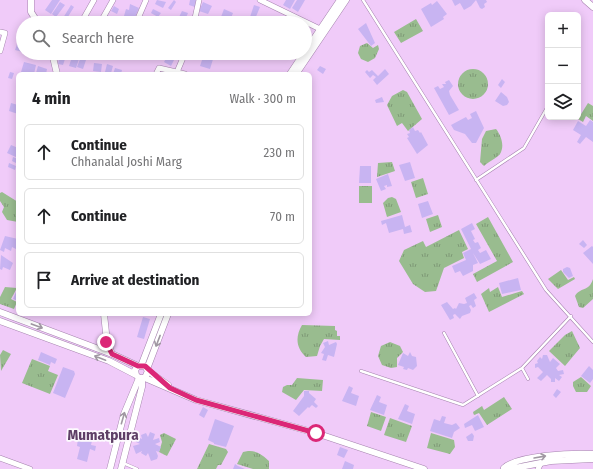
<!DOCTYPE html>
<meta charset="utf-8">
<style>
:root{--surface:#fff;--page:#f6f6f6;--text:#202124;--muted:#757577;--line:#e0e0e0}
body{margin:0;font-family:"Fira Sans Condensed",sans-serif;background:var(--page);color:var(--text)}
.controls{position:absolute;right:12px;top:12px;display:grid;overflow:hidden;border-radius:6px;box-shadow:0 2px 10px #0003}
.controls button{width:36px;height:36px;display:grid;place-items:center;padding:0;border:0;border-bottom:1px solid var(--line);background:var(--surface);color:var(--text);font:20px sans-serif}
.stop{position:absolute;width:12px;height:12px;margin:-9px;border:3px solid #db2777;border-radius:50%;background:#fff}
.stop.end{background:#db2777;border-color:#fff;box-shadow:0 1px 4px #0008}
.list{margin:0;padding:0;list-style:none}
h2{display:flex;justify-content:space-between;align-items:center;height:52px;margin:0;padding:0 16px;font-size:17px}
h2 small{font-size:13px;font-weight:400;color:var(--muted)}
.list li{display:grid;grid-template-columns:26px 1fr auto;gap:12px;align-items:center;box-sizing:border-box;height:56px;margin:0 8px 8px;padding:0 8px;border:1px solid var(--line);border-radius:6px}
.list b{display:block;font-size:15px;white-space:nowrap}
.list p{margin:0;font-size:13px;white-space:nowrap;color:var(--muted)}
.list em{font-size:13px;font-style:normal;color:var(--muted)}
.icon{flex:none;width:22px;height:22px;fill:none;stroke:currentColor;stroke-width:2;stroke-linecap:round;stroke-linejoin:round}
.map{position:relative;flex:none;width:593px;height:469px;overflow:hidden}
.search{position:absolute;background:var(--surface);box-shadow:0 2px 10px #0003;left:16px;top:16px;width:296px;height:44px;display:flex;align-items:center;gap:10px;box-sizing:border-box;padding:0 14px;border-radius:22px;color:var(--muted);font-size:15px}
.panel{position:absolute;background:var(--surface);box-shadow:0 2px 10px #0003;left:16px;top:72px;width:296px;height:244px;border-radius:6px}
.map>svg:first-child{display:block}
</style>
<div class="map">
<svg width="593" height="469" viewBox="0 0 593 469">
<defs>
<pattern id="grass-tufts" width="24" height="20" patternUnits="userSpaceOnUse"><rect width="24" height="20" fill="#99bc8f"/><path d="M3 7l-1-3M5 7V3M7 7l1-3M15 17l-1-3M17 17v-4M19 17l1-3" fill="none" stroke="#7e9976"/></pattern>
</defs>
<rect width="100%" height="100%" fill="#f0cbf9"/>
<path fill="url(#grass-tufts)" d="M 416,19 L 423,31 L 401,43 L 394,32 Z
M 367,43 L 373,48 L 378,45 L 379,49 L 375,58 L 368,62 L 361,59 L 358,53 L 360,46 Z
M458 84a15 15 0 1 1 30 0a15 15 0 1 1-30 0Z
M 403,90 L 407,92 L 422,119 L 408,131 L 402,123 L 397,126 L 387,105 L 392,96 Z
M 588,103 L 593,106 L 593,121 L 586,116 L 583,122 L 578,119 Z
M 496,129 C 501,135 505,146 500,154 C 497,158 488,162 484,166 L 480,162 L 482,139 L 486,131 Z
M 392,162 L 395,171 L 377,177 L 378,163 Z
M 423,178 L 428,194 L 416,198 L 411,182 Z
M 359,186 L 372,186 L 372,203 L 359,203 Z
M 2,192 L 18,202 L 18,222 L 7,220 L 2,212 L 4,207 L 0,201 L 0,193 Z
M 392,197 L 396,199 L 401,212 L 387,217 L 383,203 L 388,198 Z
M 438,215 L 442,227 L 430,232 L 426,219 Z
M 488,217 L 513,262 L 477,282 L 473,274 L 497,261 L 476,224 Z
M 459,230 L 468,249 L 462,252 L 464,258 L 444,268 L 436,291 L 425,292 L 413,284 L 399,261 L 404,250 L 423,241 L 426,247 Z
M 561,270 L 568,280 L 574,277 L 575,279 L 558,289 L 548,279 Z
M 593,279 L 593,299 L 583,308 L 579,307 L 575,296 C 580,287 589,292 593,279 Z
M 5,287 L 17,288 L 11,299 L 17,302 L 14,309 L 0,304 L 0,297 Z
M 498,287 L 502,297 L 522,291 L 524,294 L 489,312 L 481,294 L 489,288 L 490,292 Z
M 302,325 L 335,326 L 335,330 L 337,331 L 337,336 L 340,336 L 340,340 L 324,339 L 320,346 L 317,356 L 306,357 C 296,348 295,337 302,325 Z
M 572,331 L 580,348 L 565,366 L 549,351 L 565,335 Z
M 390,342 L 400,346 L 403,352 L 397,358 L 397,367 L 391,368 L 382,365 L 378,356 L 381,346 Z
M 3,350 L 11,354 L 1,371 L 0,355 Z
M 32,359 L 50,366 L 48,371 L 58,375 L 50,394 L 22,383 Z
M 581,377 L 591,386 L 587,392 L 576,392 L 573,386 L 573,382 Z
M 297,378 L 323,380 L 322,391 L 304,390 L 296,400 L 282,392 L 283,387 L 287,385 L 292,385 Z
M 504,397 L 512,409 L 487,425 L 479,413 L 474,415 L 473,412 L 482,406 L 484,410 Z
M 371,412 L 386,417 L 381,431 L 367,426 Z
M 390,418 L 412,426 L 406,442 L 384,435 Z
M 164,433 L 176,439 L 167,456 L 159,452 L 162,442 L 160,435 Z
M 431,433 L 454,440 L 455,447 L 450,454 L 427,448 Z
M 209,444 L 226,449 L 228,452 L 221,465 L 218,465 L 216,469 L 197,469 Z
M 248,451 C 256,450 264,456 269,461 L 269,469 L 253,469 L 237,464 L 243,452 Z"/>
<path fill="#c8b4f2" d="M 52,0 L 60,0 L 51,14 L 45,10 Z
M 157,0 L 166,2 L 163,8 L 155,4 Z
M 174,0 L 176,2 L 171,10 L 168,8 Z
M 190,0 L 196,0 L 195,7 L 189,5 Z
M 286,0 L 295,0 L 290,9 L 283,5 Z
M 297,0 L 305,0 L 298,12 L 292,8 Z
M 452,0 L 476,0 L 471,6 L 464,10 L 460,3 L 455,6 Z
M 476,0 L 486,0 L 487,2 L 484,4 L 485,7 L 482,9 L 480,8 Z
M 437,1 L 447,14 L 443,17 L 444,19 L 431,27 L 421,9 L 431,3 L 432,5 Z
M 60,2 L 65,5 L 56,17 L 52,14 Z
M 203,2 L 212,6 L 208,14 L 199,11 Z
M 130,4 L 139,8 L 134,20 L 124,16 L 126,9 L 129,10 Z
M 71,5 L 74,7 L 66,20 L 63,18 Z
M 254,5 L 260,7 L 255,19 L 250,17 Z
M 114,6 L 119,9 L 117,14 L 111,11 Z
M 153,9 L 161,13 L 158,17 L 151,13 Z
M 224,9 L 233,13 L 230,21 L 221,17 Z
M 182,11 L 188,13 L 185,20 L 179,17 Z
M 107,15 L 115,20 L 114,23 L 105,18 Z
M 180,18 L 185,20 L 184,23 L 177,23 Z
M 366,23 L 375,43 L 371,46 L 358,29 Z
M 18,41 L 23,44 L 23,52 L 15,50 Z
M 60,53 L 67,53 L 63,65 L 58,64 Z
M 208,54 L 214,56 L 210,69 L 200,66 L 203,57 L 207,58 Z
M 167,56 L 174,60 L 171,66 L 164,62 Z
M 72,57 L 79,59 L 76,68 L 69,66 Z
M 80,59 L 86,60 L 83,69 L 77,67 Z
M 24,62 L 36,65 L 34,74 L 21,72 Z
M 94,63 L 102,64 L 101,72 L 93,71 Z
M 107,64 L 113,66 L 111,73 L 105,72 Z
M 38,66 L 47,69 L 46,74 L 36,73 Z
M 320,66 L 326,69 L 323,74 L 317,70 Z
M 115,68 L 122,70 L 121,74 L 113,74 Z
M 385,69 L 389,74 L 377,85 L 373,80 L 376,77 L 373,75 L 370,78 L 365,72 L 367,70 L 369,72 L 372,70 L 378,76 Z
M 10,72 L 14,73 L 12,79 L 8,78 Z
M 502,79 L 505,82 L 501,88 L 498,85 Z
M 449,80 L 453,86 L 449,91 L 450,95 L 459,110 L 449,115 L 434,88 L 438,86 L 440,89 L 444,87 L 442,84 L 446,84 L 445,82 Z
M 501,92 L 507,97 L 509,102 L 507,105 L 503,106 L 495,101 Z
M 382,97 L 384,102 L 376,103 L 375,100 Z
M 11,103 L 18,105 L 18,114 L 9,111 Z
M 476,111 L 484,128 L 476,143 L 472,143 L 465,134 L 454,130 L 451,125 L 466,117 L 468,120 L 472,118 L 470,114 Z
M 590,120 L 593,122 L 593,142 L 586,137 L 580,144 L 577,142 L 581,135 L 573,130 L 578,121 L 586,126 Z
M 413,127 L 415,131 L 418,130 L 420,133 L 421,132 L 428,145 L 417,154 L 407,138 L 409,137 L 407,134 L 410,133 L 409,130 Z
M 11,145 L 18,148 L 18,158 L 7,153 Z
M 13,157 L 18,159 L 18,164 L 12,161 Z
M 410,162 L 415,178 L 405,181 L 399,165 Z
M 9,163 L 16,166 L 15,170 L 8,167 Z
M 360,166 L 371,166 L 371,183 L 359,183 Z
M 388,174 L 392,186 L 387,187 L 387,185 L 384,186 L 386,189 L 381,191 L 376,179 Z
M 428,201 L 433,214 L 422,218 L 418,204 Z
M 402,215 L 405,227 L 410,225 L 412,232 L 404,234 L 403,229 L 389,233 L 386,223 L 382,225 L 381,221 Z
M 472,223 L 475,229 L 471,231 L 475,239 L 473,240 L 475,243 L 478,242 L 481,248 L 478,250 L 480,253 L 486,250 L 491,259 L 480,264 L 473,253 L 478,263 L 473,265 L 473,271 L 463,276 L 460,271 L 455,273 L 452,266 L 466,260 L 463,253 L 471,249 L 461,229 Z
M 5,236 L 18,239 L 18,250 L 12,247 L 11,251 L 5,248 L 4,252 L 0,250 Z
M 583,240 L 587,245 L 584,248 L 579,244 Z
M 592,246 L 593,247 L 593,264 L 583,253 Z
M 1,255 L 13,263 L 10,270 L 3,267 L 2,270 L 0,269 Z
M 567,267 L 570,268 L 573,276 L 569,278 L 563,272 L 563,269 Z
M 518,278 L 521,290 L 502,294 L 499,283 Z
M 16,292 L 18,293 L 18,301 L 13,299 Z
M 474,293 L 477,298 L 474,300 L 476,306 L 473,308 L 471,305 L 469,306 L 471,310 L 470,313 L 462,316 L 460,319 L 455,314 L 453,315 L 454,318 L 450,320 L 441,305 L 447,302 L 453,309 L 455,308 L 456,309 L 459,303 L 464,304 L 467,303 L 465,298 Z
M 143,317 L 150,319 L 144,339 L 137,337 Z
M 328,341 L 329,345 L 336,342 L 337,344 L 334,357 L 328,355 L 326,361 L 322,360 L 324,354 L 321,353 L 325,347 L 323,343 Z
M 41,352 L 57,359 L 55,364 L 51,362 L 50,365 L 38,360 Z
M 410,352 L 412,356 L 416,357 L 417,366 L 413,370 L 408,368 L 407,370 L 403,369 L 404,367 L 398,365 L 403,353 L 408,356 Z
M 543,355 L 547,355 L 550,362 L 553,358 L 560,364 L 556,368 L 558,371 L 563,370 L 564,374 L 559,375 L 562,377 L 559,381 L 555,378 L 555,382 L 551,382 L 551,379 L 547,375 L 541,381 L 537,378 L 543,372 L 538,367 L 535,368 L 535,364 L 538,363 L 537,361 L 540,357 L 542,359 Z
M 589,366 L 593,370 L 593,379 L 590,383 L 581,376 Z
M 63,367 L 74,371 L 75,374 L 65,398 L 53,393 Z
M 349,386 L 353,388 L 351,393 L 359,396 L 356,406 L 342,401 Z
M 557,389 L 561,392 L 556,398 L 553,395 Z
M 304,391 L 309,391 L 309,393 L 316,399 L 314,402 L 318,406 L 316,408 L 312,405 L 309,408 L 308,407 L 299,416 L 293,411 L 304,396 Z
M 377,395 L 381,397 L 379,402 L 387,405 L 384,415 L 370,410 Z
M 405,404 L 409,406 L 407,411 L 415,414 L 412,424 L 398,419 Z
M 203,407 L 208,410 L 204,418 L 199,415 Z
M 478,415 L 484,427 L 475,431 L 472,425 L 465,428 L 464,424 Z
M 442,416 L 446,417 L 444,423 L 452,425 L 456,423 L 460,428 L 454,432 L 452,438 L 430,431 L 434,419 L 440,421 Z
M 215,419 L 234,426 L 226,447 L 214,444 L 214,443 L 208,440 Z
M 150,432 L 155,434 L 153,440 L 159,438 L 160,442 L 155,444 L 161,447 L 159,452 L 156,451 L 158,456 L 157,459 L 151,461 L 148,453 L 146,456 L 141,453 L 142,451 L 136,454 L 133,446 L 140,444 L 136,442 L 138,437 L 142,439 L 141,435 L 146,433 L 148,437 Z
M 472,433 L 474,436 L 473,441 L 468,441 L 466,437 Z
M 84,434 L 93,436 L 91,445 L 96,446 L 95,451 L 90,449 L 87,462 L 77,459 L 80,447 L 77,446 L 78,438 L 82,439 Z
M 340,447 L 348,450 L 344,458 L 337,455 Z
M 345,461 L 354,465 L 353,469 L 342,469 Z
M 235,464 L 238,466 L 245,469 L 233,469 Z"/>
<g fill="none" stroke-linecap="round" stroke-linejoin="round">
<defs>
<path id="service" d="M 363,0 L 546,290 L 593,342
M 476,180 L 524,148 L 548,106
M 444,333 L 478,396
M 522,368 L 528,379
M 361,371 L 463,405 L 522,368 L 571,316
M 123,463 L 137,469"/>
<path id="minor" d="M 260,0 L 320,29
M 81,23 L 94,0
M 100,23 L 113,0
M 136,23 L 146,0
M 193,23 L 195,18 L 199,0
M 0,32 L 5,33 L 0,51
M 140,53 L 145,56
M 177,72 L 185,53
M 156,74 L 159,68 L 185,74
M 0,458 L 30,469
M 538,469 L 541,463"/>
<path id="tertiary" d="M 31,0 L 31,12 L 38,23
M 585,0 L 593,7
M 305,52 L 340,0
M 52,53 L 57,74
M 290,74 L 304,53
M 296,74 L 346,0
M 0,312 L 112,354 L 138,366 L 145,366 L 148,371 L 145,378 L 139,378 L 136,375 L 135,370 L 138,366
M 104,314 L 107,342 L 112,354
M 0,321 L 109,361 L 136,375
M 141,366 L 161,314
M 147,369 L 168,314
M 148,371 L 168,385
M 145,378 L 196,400 L 316,433 L 424,469
M 504,468 C 518,455 573,453 593,454
M 110,469 L 124,414 L 139,378
M 121,469 L 142,387 L 142,379
M 510,469 L 551,461 L 593,459"/>
</defs>
<use href="#service" stroke="#a583ae" stroke-width="3.5"/>
<use href="#minor" stroke="#a583ae" stroke-width="6"/>
<use href="#tertiary" stroke="#a583ae" stroke-width="7"/>
<use href="#service" stroke="#fff" stroke-width="2.5"/>
<use href="#minor" stroke="#fff" stroke-width="5"/>
<use href="#tertiary" stroke="#fff" stroke-width="6"/>
</g>
<defs><path id="oneway-shaft" d="M-6 0H5M1.5-3L5.5 0L1.5 3" fill="none" stroke-width="1.6" stroke-linecap="round" stroke-linejoin="round"/></defs>
<g stroke="#a098a2">
<use href="#oneway-shaft" transform="translate(37 326) rotate(20)"/>
<use href="#oneway-shaft" transform="translate(158 341) rotate(111)"/>
<use href="#oneway-shaft" transform="translate(100 358) rotate(-159)"/>
<use href="#oneway-shaft" transform="translate(123 418) rotate(-74)"/>
<use href="#oneway-shaft" transform="translate(540 457) rotate(-10)"/>
</g>
<g fill="none" stroke-linecap="round" stroke-linejoin="round">
<path stroke="#db2777" stroke-width="5" d="M 106,342 L 112,354 L 138,366 L 145,366 L 170,388 L 196,400 L 316,433"/>
</g>
<g text-anchor="middle" dominant-baseline="central" stroke-width="3.5" stroke-linejoin="round" paint-order="stroke">
<g font-size="15" font-weight="bold" fill="#5e3f66" stroke="#fdfafe">
<text x="103" y="435">Mumatpura</text>
</g>
</g>
</svg>
<div class="controls">
<button>+</button>
<button>−</button>
<button><svg class="icon" aria-label="layers" viewBox="0 0 24 24"><path d="M12 4l9 5-9 5-9-5zM3 14l9 5 9-5"/></svg></button>
</div>
<div class="stop" style="left:316px;top:433px"></div>
<div class="stop end" style="left:106px;top:342px"></div>
<div class="search"><svg class="icon" aria-label="search" viewBox="0 0 24 24"><circle cx="10" cy="10" r="6"/><path d="M15 15l6 6"/></svg>Search here</div>
<section class="panel">
<h2>4 min<small>Walk · 300 m</small></h2>
<ul class="list">
<li><svg class="icon" aria-label="ahead" viewBox="0 0 24 24"><path d="M12 20V5M6 11l6-6 6 6"/></svg><div><b>Continue</b><p>Chhanalal Joshi Marg</p></div><em>230 m</em></li>
<li><svg class="icon" aria-label="ahead" viewBox="0 0 24 24"><path d="M12 20V5M6 11l6-6 6 6"/></svg><div><b>Continue</b></div><em>70 m</em></li>
<li><svg class="icon" aria-label="arrive" viewBox="0 0 24 24"><path d="M6 21V4h12l-3 4 3 4H6"/></svg><div><b>Arrive at destination</b></div></li>
</ul>
</section>
</div>
